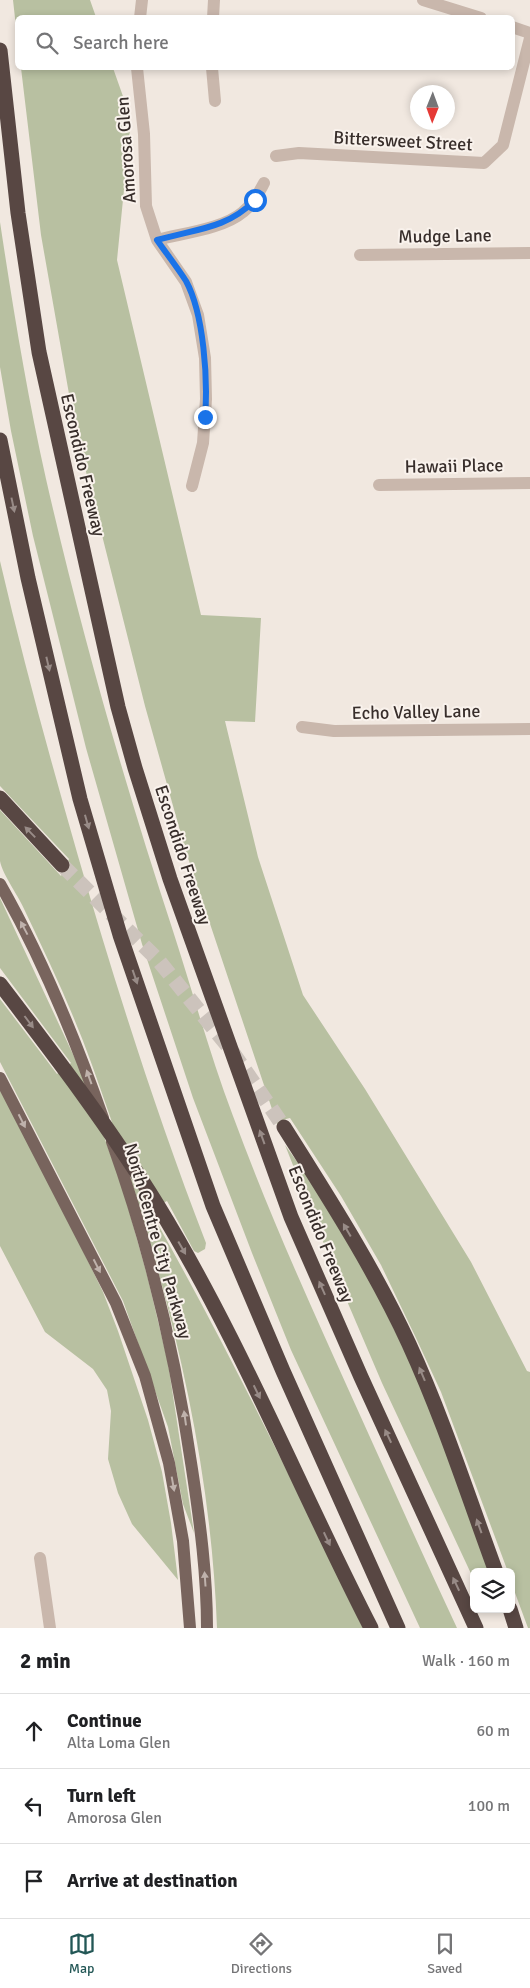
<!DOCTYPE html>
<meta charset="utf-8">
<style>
:root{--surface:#fff;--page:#f6f6f6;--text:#202124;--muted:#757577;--line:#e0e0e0;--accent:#235756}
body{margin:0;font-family:Signika,sans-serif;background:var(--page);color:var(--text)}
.controls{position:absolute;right:15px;bottom:15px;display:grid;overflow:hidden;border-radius:8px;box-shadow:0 2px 8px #0003}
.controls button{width:45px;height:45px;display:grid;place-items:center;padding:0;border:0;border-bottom:1px solid var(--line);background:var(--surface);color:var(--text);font:25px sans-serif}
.compass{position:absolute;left:410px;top:85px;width:45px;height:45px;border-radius:50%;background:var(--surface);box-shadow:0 2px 8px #0003;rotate:181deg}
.stop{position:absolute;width:15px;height:15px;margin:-11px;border:4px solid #1a73e8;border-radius:50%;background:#fff}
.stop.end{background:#1a73e8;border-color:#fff;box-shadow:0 1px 5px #0008}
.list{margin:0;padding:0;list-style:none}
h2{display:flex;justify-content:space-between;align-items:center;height:65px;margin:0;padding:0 20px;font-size:21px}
h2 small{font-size:16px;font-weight:400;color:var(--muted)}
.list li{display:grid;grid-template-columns:32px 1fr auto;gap:15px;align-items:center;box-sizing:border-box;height:75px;padding:0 20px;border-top:1px solid var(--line)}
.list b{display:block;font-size:19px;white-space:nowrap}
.list p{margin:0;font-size:16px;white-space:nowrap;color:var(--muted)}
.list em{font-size:16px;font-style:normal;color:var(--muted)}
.icon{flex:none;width:28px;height:28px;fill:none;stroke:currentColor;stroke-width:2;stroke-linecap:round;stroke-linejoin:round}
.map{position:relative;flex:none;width:530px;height:1628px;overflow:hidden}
.search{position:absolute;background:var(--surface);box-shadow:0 2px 8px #0003;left:15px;right:15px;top:15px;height:55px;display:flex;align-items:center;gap:12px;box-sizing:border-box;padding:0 18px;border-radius:8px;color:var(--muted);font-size:19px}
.sheet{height:290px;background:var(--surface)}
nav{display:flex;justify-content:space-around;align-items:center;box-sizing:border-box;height:70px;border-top:1px solid var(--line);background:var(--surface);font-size:14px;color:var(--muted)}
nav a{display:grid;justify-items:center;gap:2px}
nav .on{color:var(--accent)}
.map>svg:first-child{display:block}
</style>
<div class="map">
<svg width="530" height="1628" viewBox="0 0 530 1628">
<rect width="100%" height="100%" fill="#f1e8e0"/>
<path fill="#b8c0a1" d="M 13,0 L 90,0 L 96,17 L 18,18 L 17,36 Z
M 21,68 L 113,68 L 131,119 L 117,260 L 201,615 L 261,618 L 255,722 L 225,721 L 258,857 L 303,995 L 365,1089 L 471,1262 L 527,1371 L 530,1372 L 530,1628 L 528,1628 L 511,1582 L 511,1572 L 508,1572 L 441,1392 L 416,1338 L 381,1265 L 341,1196 L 290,1118 L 282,1120 L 279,1126 L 280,1133 L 186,852 L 145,706 L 75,428 L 41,235 Z
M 0,222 C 13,308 27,394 46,479 C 81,632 124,782 173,931 C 193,993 210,1055 233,1116 C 269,1214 312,1309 355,1404 C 389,1479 422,1554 457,1628 L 420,1628 L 291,1350 L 252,1253 L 193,1098 L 142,944 L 86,748 L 33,536 L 11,431 L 0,367 Z
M 0,561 C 23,660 50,758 78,856 C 116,987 157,1116 206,1243 L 205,1249 L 198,1253 L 194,1251 L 167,1201 L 150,1210 C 227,1347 296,1487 363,1628 L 217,1628 C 210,1433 157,1247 92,1065 C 73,1012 49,961 25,911 C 20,898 2,874 0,861 C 0,845 0,826 0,810 L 61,876 L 69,859 L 0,786 Z
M 0,898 L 78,1065 L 123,1189 L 147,1275 L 168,1363 L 194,1533 L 183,1504 L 168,1427 L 123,1301 L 0,1062 L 0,999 L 57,1074 L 71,1063 L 0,968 Z
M 0,1090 L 52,1187 L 103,1292 L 118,1331 L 148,1420 L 162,1472 L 171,1523 L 178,1580 L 132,1524 L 118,1493 L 108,1459 L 111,1411 L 107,1390 L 93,1369 L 45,1332 L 0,1246 Z
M 285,1145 L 308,1177 L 372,1283 L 428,1400 L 489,1572 L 474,1572 L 474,1580 L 382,1383 L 341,1287 Z"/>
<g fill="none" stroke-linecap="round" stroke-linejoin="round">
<path stroke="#ccc3bc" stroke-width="15" stroke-dasharray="15 8" stroke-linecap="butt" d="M 62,865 L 159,961 L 231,1050 L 284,1127"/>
<path stroke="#c9b7ac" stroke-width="12" d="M 423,0 L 481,18
M 140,18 L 142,0
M 213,18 L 214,0
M 512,27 L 530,33
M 137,68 L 144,134 L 146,206 L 157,240 L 186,282 L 198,315 L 205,358 L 206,399 L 203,443 L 192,486
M 212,68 L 215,101
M 276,156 L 299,153 L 484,163 L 503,145 L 530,38
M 157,240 C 183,233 223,229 243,212 C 253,204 258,194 264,183
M 360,255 L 530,253
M 379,485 L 530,483
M 302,727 L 334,731 L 530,729
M 40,1558 L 50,1628"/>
<path stroke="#78645d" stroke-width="12" d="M 0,884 C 42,958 75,1038 103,1118
M 0,1078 L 116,1303 L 145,1376 L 169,1463 L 183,1541 L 190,1628
M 112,1142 C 150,1248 176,1358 192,1469 C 200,1522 207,1575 207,1628"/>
<path stroke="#584743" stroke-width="15" d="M 0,50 L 18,213 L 39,352 L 118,707 L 135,768 L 170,879 L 291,1217 L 361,1377 L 476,1628
M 0,440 L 28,578 L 80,799 L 120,935 L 213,1206 L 283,1371 L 398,1628
M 0,798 L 62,865
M 0,984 C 55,1056 110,1128 158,1206 C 240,1340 299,1488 371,1628
M 284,1127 C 328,1197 374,1268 409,1344 C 443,1418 468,1496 496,1572
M 510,1609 L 516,1628"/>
</g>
<defs><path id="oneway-solid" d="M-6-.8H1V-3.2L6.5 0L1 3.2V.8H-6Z" transform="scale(1.25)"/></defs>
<g fill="#988b87">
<use href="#oneway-solid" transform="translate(13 505) rotate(78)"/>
<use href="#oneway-solid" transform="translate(48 664) rotate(77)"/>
<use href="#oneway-solid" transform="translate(87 822) rotate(74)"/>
<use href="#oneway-solid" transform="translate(30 832) rotate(-134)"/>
<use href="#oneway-solid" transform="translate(135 977) rotate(71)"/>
<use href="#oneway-solid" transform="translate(29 1022) rotate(53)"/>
<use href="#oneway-solid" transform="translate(262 1137) rotate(-110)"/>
<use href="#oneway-solid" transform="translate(347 1230) rotate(-120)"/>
<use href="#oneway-solid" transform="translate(182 1248) rotate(60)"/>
<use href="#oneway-solid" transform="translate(322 1288) rotate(-114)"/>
<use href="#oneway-solid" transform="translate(422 1374) rotate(-113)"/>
<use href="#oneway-solid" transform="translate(257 1392) rotate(64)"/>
<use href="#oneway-solid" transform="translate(388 1436) rotate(-115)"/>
<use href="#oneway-solid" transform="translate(479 1526) rotate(-110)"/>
<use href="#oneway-solid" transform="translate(327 1539) rotate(65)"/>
<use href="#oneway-solid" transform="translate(456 1584) rotate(-115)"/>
</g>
<g fill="#bfb2ac">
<use href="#oneway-solid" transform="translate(24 928) rotate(-118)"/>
<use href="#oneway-solid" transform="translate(89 1077) rotate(-110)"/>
<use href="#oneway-solid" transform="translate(22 1121) rotate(63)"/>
<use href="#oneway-solid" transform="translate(97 1266) rotate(63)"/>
<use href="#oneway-solid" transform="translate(185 1418) rotate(-98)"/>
<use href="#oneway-solid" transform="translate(173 1484) rotate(80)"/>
<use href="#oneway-solid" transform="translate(205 1579) rotate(-94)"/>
</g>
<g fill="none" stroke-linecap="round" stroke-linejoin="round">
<path stroke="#1a73e8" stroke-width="6" d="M 205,417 C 208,380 204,314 186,281 C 177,267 166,253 157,240 C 195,229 227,229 255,200"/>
</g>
<g text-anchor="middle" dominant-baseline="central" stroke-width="4" stroke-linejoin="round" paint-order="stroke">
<g font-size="18" fill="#382e2b" stroke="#f9f2ec">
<text transform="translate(403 141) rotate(3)">Bittersweet Street</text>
<text transform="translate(126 150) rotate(-94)">Amorosa Glen</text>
<text transform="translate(445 236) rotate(-1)">Mudge Lane</text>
<text transform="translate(83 465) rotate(77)">Escondido Freeway</text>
<text transform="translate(454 466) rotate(-1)">Hawaii Place</text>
<text transform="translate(416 712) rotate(-1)">Echo Valley Lane</text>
<text transform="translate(183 855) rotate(72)">Escondido Freeway</text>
<text transform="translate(321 1234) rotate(68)">Escondido Freeway</text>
<text transform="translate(158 1241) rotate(74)">North Centre City Parkway</text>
</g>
</g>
</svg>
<div class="controls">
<button><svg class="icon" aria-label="layers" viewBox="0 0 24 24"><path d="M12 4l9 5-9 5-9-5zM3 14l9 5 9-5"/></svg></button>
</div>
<svg class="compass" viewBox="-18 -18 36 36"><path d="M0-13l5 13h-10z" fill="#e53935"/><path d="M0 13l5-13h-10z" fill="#757577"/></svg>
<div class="stop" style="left:255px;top:200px"></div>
<div class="stop end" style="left:205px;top:417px"></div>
<div class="search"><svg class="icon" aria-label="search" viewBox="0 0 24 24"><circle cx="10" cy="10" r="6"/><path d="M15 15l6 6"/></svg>Search here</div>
</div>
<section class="sheet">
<h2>2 min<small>Walk · 160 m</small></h2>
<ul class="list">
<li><svg class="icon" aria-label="ahead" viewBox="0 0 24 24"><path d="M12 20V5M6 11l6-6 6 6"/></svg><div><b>Continue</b><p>Alta Loma Glen</p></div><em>60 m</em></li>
<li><svg class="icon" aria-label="left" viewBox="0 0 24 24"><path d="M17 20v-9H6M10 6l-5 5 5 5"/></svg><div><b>Turn left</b><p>Amorosa Glen</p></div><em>100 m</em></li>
<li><svg class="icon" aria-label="arrive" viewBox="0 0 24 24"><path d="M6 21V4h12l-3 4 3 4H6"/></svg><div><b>Arrive at destination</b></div></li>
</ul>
</section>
<nav>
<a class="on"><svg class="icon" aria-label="map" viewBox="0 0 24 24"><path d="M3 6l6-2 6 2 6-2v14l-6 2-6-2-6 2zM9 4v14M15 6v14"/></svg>Map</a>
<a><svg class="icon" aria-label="directions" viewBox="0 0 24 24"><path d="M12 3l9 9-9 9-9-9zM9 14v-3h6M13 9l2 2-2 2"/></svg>Directions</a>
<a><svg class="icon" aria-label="saved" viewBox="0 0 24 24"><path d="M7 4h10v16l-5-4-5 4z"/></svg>Saved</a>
</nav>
